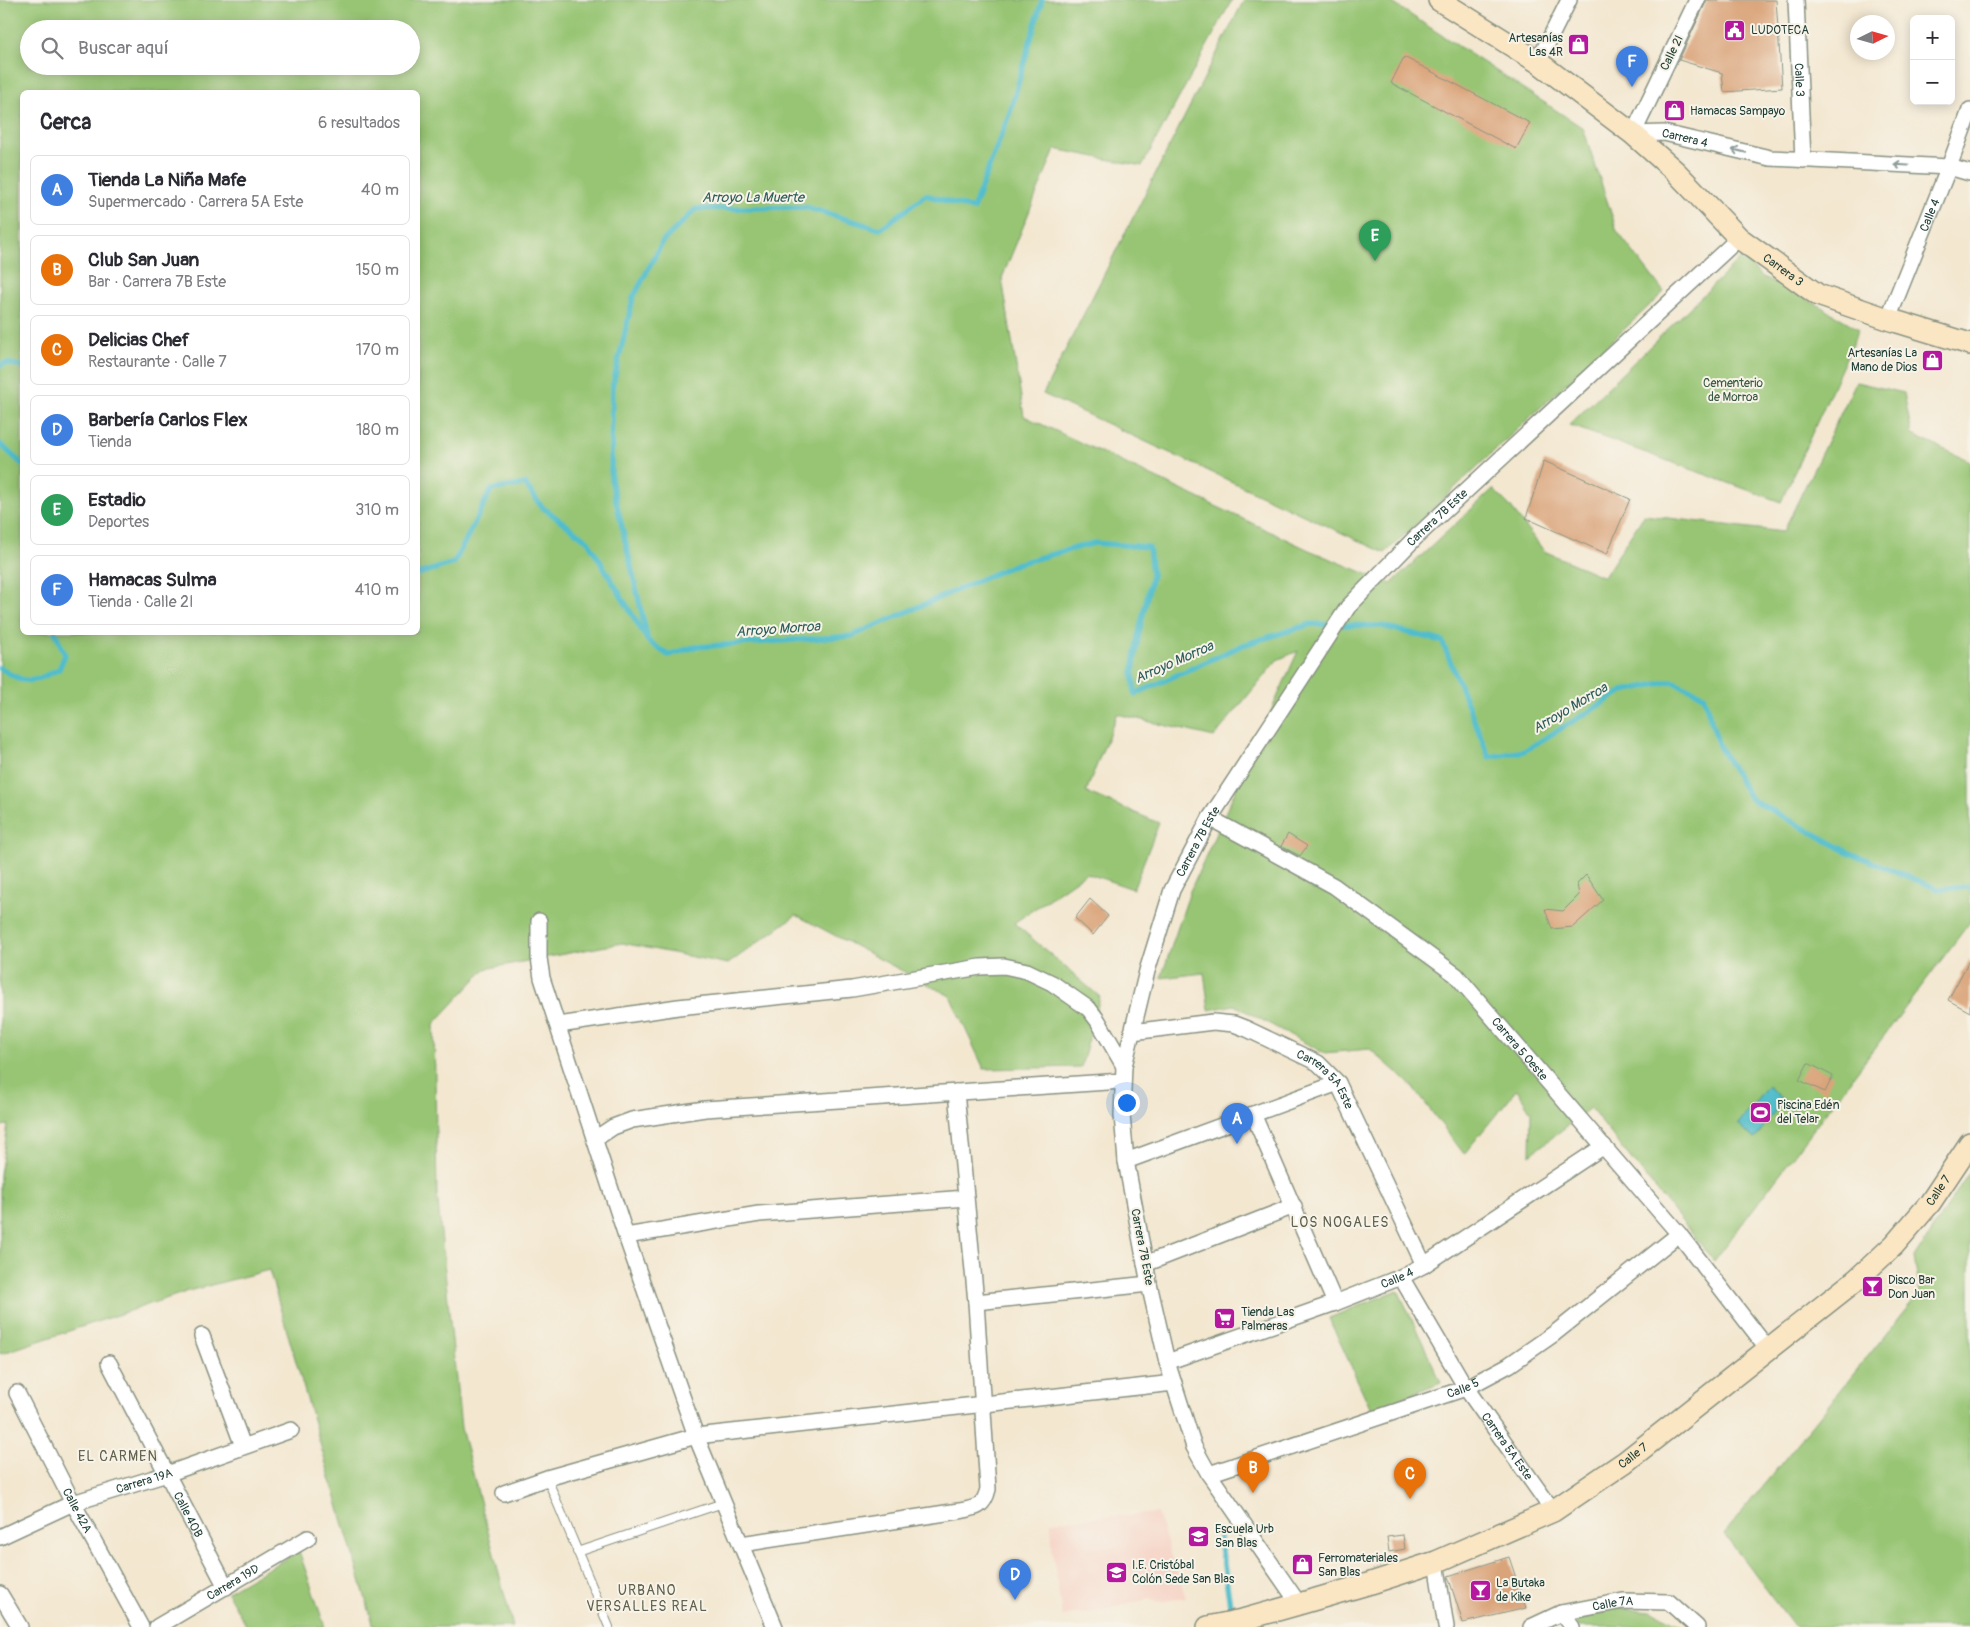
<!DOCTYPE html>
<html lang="es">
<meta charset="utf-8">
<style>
:root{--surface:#fff;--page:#f2f2f3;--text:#2b2b33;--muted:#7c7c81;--line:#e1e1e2;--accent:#b5179e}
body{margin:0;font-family:Pangolin,sans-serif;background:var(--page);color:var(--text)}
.controls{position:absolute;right:15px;top:15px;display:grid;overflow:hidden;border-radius:8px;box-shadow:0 2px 12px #0003}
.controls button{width:45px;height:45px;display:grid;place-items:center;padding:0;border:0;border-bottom:1px solid var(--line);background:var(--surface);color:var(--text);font:25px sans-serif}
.compass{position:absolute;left:1850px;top:15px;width:45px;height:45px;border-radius:50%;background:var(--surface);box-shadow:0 2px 12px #0003;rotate:85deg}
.you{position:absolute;left:1126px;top:1102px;width:18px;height:18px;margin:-12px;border:4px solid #fff;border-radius:50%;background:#1a73e8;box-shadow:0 0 0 8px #1a73e833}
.badge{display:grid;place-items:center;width:32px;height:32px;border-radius:50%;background:var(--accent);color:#fff;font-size:16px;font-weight:700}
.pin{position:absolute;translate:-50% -41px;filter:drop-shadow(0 1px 2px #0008)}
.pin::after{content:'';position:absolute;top:26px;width:18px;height:15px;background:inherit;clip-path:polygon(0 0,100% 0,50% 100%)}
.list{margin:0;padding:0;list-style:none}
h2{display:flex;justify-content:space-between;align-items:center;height:65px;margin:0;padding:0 20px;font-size:21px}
h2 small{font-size:16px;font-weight:400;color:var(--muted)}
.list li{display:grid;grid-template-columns:32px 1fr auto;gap:15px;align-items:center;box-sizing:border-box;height:70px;margin:0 10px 10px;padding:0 10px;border:1px solid var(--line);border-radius:8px}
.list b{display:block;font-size:19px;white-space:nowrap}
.list p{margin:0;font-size:16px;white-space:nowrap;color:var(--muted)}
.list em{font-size:16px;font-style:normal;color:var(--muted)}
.icon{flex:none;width:28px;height:28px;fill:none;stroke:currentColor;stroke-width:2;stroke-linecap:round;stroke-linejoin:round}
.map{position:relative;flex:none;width:1970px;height:1627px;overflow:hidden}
.search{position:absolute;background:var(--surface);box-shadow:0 2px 12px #0003;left:20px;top:20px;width:400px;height:55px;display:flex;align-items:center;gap:12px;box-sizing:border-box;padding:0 18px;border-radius:28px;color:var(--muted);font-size:19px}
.panel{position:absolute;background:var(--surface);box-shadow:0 2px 12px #0003;left:20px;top:90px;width:400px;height:545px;border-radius:8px}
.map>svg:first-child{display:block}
</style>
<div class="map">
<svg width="1970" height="1627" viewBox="0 0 1970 1627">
<rect width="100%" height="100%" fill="#f7f3e8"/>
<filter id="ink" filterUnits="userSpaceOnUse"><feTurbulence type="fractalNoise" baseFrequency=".02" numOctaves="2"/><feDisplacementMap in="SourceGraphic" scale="10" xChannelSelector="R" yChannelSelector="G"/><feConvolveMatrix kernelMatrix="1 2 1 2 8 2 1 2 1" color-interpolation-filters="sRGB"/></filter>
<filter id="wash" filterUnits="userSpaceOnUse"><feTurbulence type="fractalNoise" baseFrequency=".0096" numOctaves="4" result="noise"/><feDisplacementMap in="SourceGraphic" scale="20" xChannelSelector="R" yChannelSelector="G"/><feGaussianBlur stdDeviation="1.12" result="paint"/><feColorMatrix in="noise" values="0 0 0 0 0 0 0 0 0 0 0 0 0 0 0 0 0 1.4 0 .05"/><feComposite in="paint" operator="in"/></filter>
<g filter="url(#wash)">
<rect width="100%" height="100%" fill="#f3e7d0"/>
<path fill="#f6d2c4" d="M 1157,1513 L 1186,1598 L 1156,1602 L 1149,1599 L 1095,1612 L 1062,1616 L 1052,1547 L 1051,1521 Z"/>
<path fill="#97c573" stroke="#5b8154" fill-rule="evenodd" d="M 0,0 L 1232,0 L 1142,166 L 1055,149 L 1002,278 L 1024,416 L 1309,550 L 1391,584 L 1493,489 L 1509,505 L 1544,551 L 1604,577 L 1644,515 L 1783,532 L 1856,382 L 1904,393 L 1912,435 L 1970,461 L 1970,922 L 1714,1261 L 1590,1108 L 1530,1155 L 1531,1112 L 1517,1089 L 1464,1154 L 1412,1086 L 1370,1049 L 1324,1053 L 1234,1005 L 1209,1010 L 1204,973 L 1161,978 L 1190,891 L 1298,651 L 1277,660 L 1214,737 L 1117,714 L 1086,792 L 1159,823 L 1133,889 L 1086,873 L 1014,923 L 1100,997 L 1081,1067 L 984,1069 L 950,996 L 796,915 L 728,964 L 622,943 L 485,969 L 434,1024 L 437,1193 L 461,1428 L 513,1627 L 374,1627 L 269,1270 L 192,1290 L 0,1354 L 0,1175 L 8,1125 L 0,1126 ZM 29,29 L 411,29 L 411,66 L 29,66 ZM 22,92 L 418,92 L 418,632 L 22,632 Z
M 1244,0 L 1388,0 L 1583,128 L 1617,231 L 1664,292 L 1385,553 L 1043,394 Z
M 1742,257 L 1761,276 L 1818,305 L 1859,329 L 1781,502 L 1569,425 Z
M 1970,1171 L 1970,1627 L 1795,1627 L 1724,1534 L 1920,1292 L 1914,1258 Z
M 1398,1290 L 1441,1382 L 1371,1410 L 1329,1318 Z
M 299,1551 L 325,1627 L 247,1627 L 227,1592 Z
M 1618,1608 L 1651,1611 L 1684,1627 L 1579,1627 L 1573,1619 Z"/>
<path fill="#51bdcb" stroke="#387d80" d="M 1768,1086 L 1783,1100 L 1755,1139 L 1738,1124 Z"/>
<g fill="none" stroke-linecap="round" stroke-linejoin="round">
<path stroke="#51bdcb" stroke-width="5.5" d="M 0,366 L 5,363 L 22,366
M 0,444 L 22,464
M 418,574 L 454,563 L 491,490 L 525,484 L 542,507 L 588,541 L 648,641 L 668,655 L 695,647 L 852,636 L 1016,564 L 1094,543 L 1149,547 L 1152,575 L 1138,637 L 1133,672 L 1135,694 L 1243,645 L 1311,624 L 1382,626 L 1442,641 L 1489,757 L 1524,751 L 1623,691 L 1672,681 L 1703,695 L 1719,746 L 1751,799 L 1848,852 L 1938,889 L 1970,887
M 647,636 L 611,479 L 612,388 L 633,298 L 663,241 L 696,209 L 805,207 L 880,229 L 926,195 L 973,209 L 1010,112 L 1042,0
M 0,668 C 28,686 31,683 59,669 L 65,655 L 55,632
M 1219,1532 L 1232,1618"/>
</g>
<g id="blocks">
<path fill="#daa47a" d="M 1707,0 L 1776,0 L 1782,88 L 1724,92 L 1722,73 L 1679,60 Z
M 1404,57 L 1530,123 L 1516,149 L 1391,83 Z
M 1544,461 L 1630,499 L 1607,554 L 1526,518 Z
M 1288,834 L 1307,846 L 1300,856 L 1281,846 Z
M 1586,875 L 1603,900 L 1573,927 L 1552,929 L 1545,909 L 1563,911 L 1579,895 L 1577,884 Z
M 1090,899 L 1108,916 L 1093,935 L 1075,918 Z
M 1970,959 L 1970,1012 L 1948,1000 Z
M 1808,1063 L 1833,1076 L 1825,1092 L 1799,1080 Z
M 1403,1535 L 1405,1549 L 1389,1552 L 1387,1537 Z
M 1509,1557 L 1526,1608 L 1463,1623 L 1448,1576 Z"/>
</g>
</g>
<g filter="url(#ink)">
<use href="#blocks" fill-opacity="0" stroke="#899282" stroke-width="1"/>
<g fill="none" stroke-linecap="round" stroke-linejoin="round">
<defs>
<path id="lane" d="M 547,1478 L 609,1627
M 577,1552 L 723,1503"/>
<g id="street">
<path id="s1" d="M 1697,0 L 1633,134 L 1664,133 L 1770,158 L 1949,167 L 1970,173"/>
<path id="s2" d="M 1796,0 L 1803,160"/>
<path d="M 1538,62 L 1569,0"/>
<path id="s3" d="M 1888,319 L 1949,167 L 1970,110"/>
<path id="s4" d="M 1210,818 L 1334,886 L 1456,975 L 1679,1234 L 1768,1349"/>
<path d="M 539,921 L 539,958 L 542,978 L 626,1236 L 696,1436 L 775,1627"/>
<path d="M 559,1025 L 678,1007 L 852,989 L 980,967 L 1004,966 L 1027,971 L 1052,983 L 1089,1009 L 1098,1021 L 1124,1066"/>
<path id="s5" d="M 1132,1032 L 1213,1022 L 1234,1024 L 1247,1029 L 1318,1063 L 1338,1083 L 1424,1265"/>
<path d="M 1253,1114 L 1335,1303"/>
<path d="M 595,1139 L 613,1127 L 632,1120 L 705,1109 L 1123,1081"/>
<path d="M 1126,1161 L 1338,1083"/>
<path d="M 626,1236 L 759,1214 L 966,1198"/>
<path d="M 1145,1264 L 1294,1206"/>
<path id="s6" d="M 1401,1277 L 1466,1388 L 1553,1511"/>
<path d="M 976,1302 L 1149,1284"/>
<path d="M 202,1336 L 243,1446"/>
<path id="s7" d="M 1167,1362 L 1335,1303 L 1401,1277 L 1424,1265 L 1604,1146"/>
<path id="s8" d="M 109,1363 L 226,1587"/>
<path id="s9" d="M 17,1393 L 73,1503 L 141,1627"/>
<path id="s10" d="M 1209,1474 L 1466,1388 L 1509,1365 L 1555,1333 L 1679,1234"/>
<path d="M 504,1493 L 547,1478 L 696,1436 L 1174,1383"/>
<path id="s11" d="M 0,1537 L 73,1503 L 167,1474 L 291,1430"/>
<path d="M 741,1544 L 959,1511 C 976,1508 984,1507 988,1489 L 976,1302 L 956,1092"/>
<path d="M 1436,1562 L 1446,1627"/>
<path d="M 0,1594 L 20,1627"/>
<path id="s12" d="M 1299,1604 L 1209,1474 L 1194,1447 L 1167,1362 L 1149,1284 L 1126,1161 L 1122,1115 L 1124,1066 L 1147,971 L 1172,890 L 1210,818 L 1348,607 L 1415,538 L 1739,238"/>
<path d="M 1561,1613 L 1572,1627"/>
<path id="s13" d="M 157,1627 L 308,1538"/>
<path id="s14" d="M 1531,1627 L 1561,1613 L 1623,1601 L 1669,1602 L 1697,1627"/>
</g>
<g id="secondary">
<path id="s15" d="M 1439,0 L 1538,62 L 1633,134 L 1676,172 L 1739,238 L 1818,295 L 1888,319 L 1970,344"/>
<path id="s16" d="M 1208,1627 L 1242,1620 L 1299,1604 L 1371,1583 L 1436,1562 L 1553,1511 L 1625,1462 L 1856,1280 L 1894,1245 L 1930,1203 L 1970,1143"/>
</g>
</defs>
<use href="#lane" stroke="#899282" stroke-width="10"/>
<use href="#street" stroke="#899282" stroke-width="18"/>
<use href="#secondary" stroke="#899282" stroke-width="24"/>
<use href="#lane" stroke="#fff" stroke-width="8"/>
<use href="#street" stroke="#fff" stroke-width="15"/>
<use href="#secondary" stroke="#fbe6c4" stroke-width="21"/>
</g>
<defs><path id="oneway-shaft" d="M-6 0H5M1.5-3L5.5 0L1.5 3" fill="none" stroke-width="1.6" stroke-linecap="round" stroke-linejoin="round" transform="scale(1.25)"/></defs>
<g stroke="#8f9e9a">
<use href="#oneway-shaft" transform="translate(1739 151) rotate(-166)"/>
<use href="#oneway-shaft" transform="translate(1901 165) rotate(-177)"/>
</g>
</g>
<defs>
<symbol id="civic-square" viewBox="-11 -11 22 22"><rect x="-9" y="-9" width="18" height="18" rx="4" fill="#b5179e" stroke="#f7f3e8"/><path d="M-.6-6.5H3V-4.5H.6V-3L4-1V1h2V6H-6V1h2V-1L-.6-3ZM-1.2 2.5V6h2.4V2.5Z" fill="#fff"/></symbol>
<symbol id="shop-square" viewBox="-11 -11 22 22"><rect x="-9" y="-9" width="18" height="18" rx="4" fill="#b5179e" stroke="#f7f3e8"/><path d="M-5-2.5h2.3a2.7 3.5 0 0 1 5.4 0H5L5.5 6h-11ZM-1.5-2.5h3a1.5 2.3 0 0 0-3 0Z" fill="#fff"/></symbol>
<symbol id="stadium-square" viewBox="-11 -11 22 22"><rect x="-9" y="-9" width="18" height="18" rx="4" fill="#b5179e" stroke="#f7f3e8"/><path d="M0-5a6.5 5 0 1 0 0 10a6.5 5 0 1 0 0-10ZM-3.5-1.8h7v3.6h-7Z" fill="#fff"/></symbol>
<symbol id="bar-square" viewBox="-11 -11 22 22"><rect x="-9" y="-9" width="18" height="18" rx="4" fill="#b5179e" stroke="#f7f3e8"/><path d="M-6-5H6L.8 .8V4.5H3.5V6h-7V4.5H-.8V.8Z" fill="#fff"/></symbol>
<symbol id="supermarket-square" viewBox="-11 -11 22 22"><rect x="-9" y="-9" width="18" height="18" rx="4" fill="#b5179e" stroke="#f7f3e8"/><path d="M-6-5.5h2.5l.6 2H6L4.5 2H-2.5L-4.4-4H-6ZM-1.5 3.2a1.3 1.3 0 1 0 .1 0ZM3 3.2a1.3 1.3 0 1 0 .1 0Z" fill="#fff"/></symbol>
<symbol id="school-square" viewBox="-11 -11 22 22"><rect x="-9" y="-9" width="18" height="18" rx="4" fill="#b5179e" stroke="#f7f3e8"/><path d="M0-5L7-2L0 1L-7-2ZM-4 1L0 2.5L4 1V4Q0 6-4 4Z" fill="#fff"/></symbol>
</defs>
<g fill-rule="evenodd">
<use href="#civic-square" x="1722" y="18" width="25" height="25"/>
<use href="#shop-square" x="1566" y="32" width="25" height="25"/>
<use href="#shop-square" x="1662" y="98" width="25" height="25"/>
<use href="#shop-square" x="1920" y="348" width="25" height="25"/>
<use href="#stadium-square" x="1748" y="1100" width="25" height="25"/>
<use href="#bar-square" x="1860" y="1274" width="25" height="25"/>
<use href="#supermarket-square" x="1212" y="1306" width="25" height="25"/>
<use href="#school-square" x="1186" y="1524" width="25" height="25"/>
<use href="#shop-square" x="1290" y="1552" width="25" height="25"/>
<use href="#school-square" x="1104" y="1560" width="25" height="25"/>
<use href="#bar-square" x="1468" y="1578" width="25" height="25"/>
</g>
<g text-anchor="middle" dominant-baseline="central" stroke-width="4" stroke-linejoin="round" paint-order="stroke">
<g font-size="12" fill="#1f3d34" stroke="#f7f3e8" text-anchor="start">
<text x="1751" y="30">LUDOTECA</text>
<text x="1563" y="38" text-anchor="end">Artesanías<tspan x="1563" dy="14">Las 4R</tspan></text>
<text x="1690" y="111">Hamacas Sampayo</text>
<text x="1917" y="353" text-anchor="end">Artesanías La<tspan x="1917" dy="14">Mano de Dios</tspan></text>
<text x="1777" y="1105">Piscina Edén<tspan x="1777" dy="14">del Telar</tspan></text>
<text x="1888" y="1280">Disco Bar<tspan x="1888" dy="14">Don Juan</tspan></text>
<text x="1241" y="1312">Tienda Las<tspan x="1241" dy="14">Palmeras</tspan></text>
<text x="1215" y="1529">Escuela Urb<tspan x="1215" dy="14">San Blas</tspan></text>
<text x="1318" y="1558">Ferromateriales<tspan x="1318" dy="14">San Blas</tspan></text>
<text x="1132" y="1565">I.E. Cristóbal<tspan x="1132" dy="14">Colón Sede San Blas</tspan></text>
<text x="1496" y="1583">La Butaka<tspan x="1496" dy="14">de Kike</tspan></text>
</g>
<g font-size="12" fill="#1f3d34" stroke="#f7f3e8">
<text transform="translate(1672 53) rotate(-64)">Calle 2I</text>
<text stroke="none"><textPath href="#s2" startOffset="80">Calle 3</textPath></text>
<text stroke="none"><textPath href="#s1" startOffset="201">Carrera 4</textPath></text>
<text stroke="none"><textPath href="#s3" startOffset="112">Calle 4</textPath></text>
<text stroke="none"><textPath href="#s15" startOffset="439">Carrera 3</textPath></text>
<text stroke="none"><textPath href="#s12" startOffset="1221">Carrera 7B Este</textPath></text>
<text stroke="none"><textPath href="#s12" startOffset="816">Carrera 7B Este</textPath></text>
<text stroke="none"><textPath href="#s4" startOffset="390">Carrera 5 Oeste</textPath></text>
<text stroke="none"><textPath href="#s5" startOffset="212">Carrera 5A Este</textPath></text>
<text stroke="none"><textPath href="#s16" startOffset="868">Calle 7</textPath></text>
<text transform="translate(1142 1247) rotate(79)">Carrera 7B Este</text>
<text stroke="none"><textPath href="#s7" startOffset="245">Calle 4</textPath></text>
<text stroke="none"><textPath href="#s10" startOffset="268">Calle 5</textPath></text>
<text stroke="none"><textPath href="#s6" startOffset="200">Carrera 5A Este</textPath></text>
<text stroke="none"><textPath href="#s16" startOffset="462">Calle 7</textPath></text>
<text stroke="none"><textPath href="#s11" startOffset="155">Carrera 19A</textPath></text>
<text stroke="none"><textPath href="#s9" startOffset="132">Calle 42A</textPath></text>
<text stroke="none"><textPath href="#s8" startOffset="171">Calle 40B</textPath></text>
<text stroke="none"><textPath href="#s13" startOffset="88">Carrera 19D</textPath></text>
<text stroke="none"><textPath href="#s14" startOffset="86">Calle 7A</textPath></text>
</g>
<g font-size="12" fill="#375841" stroke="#f7f3e8">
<text x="1733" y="383">Cementerio<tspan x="1733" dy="14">de Morroa</tspan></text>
</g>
<g font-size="14" font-style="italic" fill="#2c5d5a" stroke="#f7f3e8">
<text x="753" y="197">Arroyo La Muerte</text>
<text transform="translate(778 629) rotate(-4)">Arroyo Morroa</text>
<text transform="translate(1174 662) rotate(-24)">Arroyo Morroa</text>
<text transform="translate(1570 708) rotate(-31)">Arroyo Morroa</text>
</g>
<g font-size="14" letter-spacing="1" fill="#60614c" stroke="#f7f3e8">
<text x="1340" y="1222">LOS NOGALES</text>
<text x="118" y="1456">EL CARMEN</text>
<text x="647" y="1590">URBANO<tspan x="647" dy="16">VERSALLES REAL</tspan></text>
</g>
</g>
</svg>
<div class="controls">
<button>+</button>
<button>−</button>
</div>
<svg class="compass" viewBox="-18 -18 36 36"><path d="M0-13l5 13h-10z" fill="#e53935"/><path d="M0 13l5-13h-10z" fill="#7c7c81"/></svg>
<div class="you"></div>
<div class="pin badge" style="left:1237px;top:1144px;background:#3f7fe0">A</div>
<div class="pin badge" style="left:1253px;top:1493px;background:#e8710a">B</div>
<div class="pin badge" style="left:1410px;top:1499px;background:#e8710a">C</div>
<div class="pin badge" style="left:1015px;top:1600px;background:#3f7fe0">D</div>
<div class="pin badge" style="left:1375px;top:261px;background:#2e9e5b">E</div>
<div class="pin badge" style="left:1632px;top:87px;background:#3f7fe0">F</div>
<div class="search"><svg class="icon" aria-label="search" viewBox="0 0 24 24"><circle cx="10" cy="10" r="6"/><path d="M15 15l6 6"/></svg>Buscar aquí</div>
<section class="panel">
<h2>Cerca<small>6 resultados</small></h2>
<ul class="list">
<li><span class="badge" style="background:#3f7fe0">A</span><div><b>Tienda La Niña Mafe</b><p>Supermercado · Carrera 5A Este</p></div><em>40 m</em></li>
<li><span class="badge" style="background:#e8710a">B</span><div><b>Club San Juan</b><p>Bar · Carrera 7B Este</p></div><em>150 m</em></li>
<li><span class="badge" style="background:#e8710a">C</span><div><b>Delicias Chef</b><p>Restaurante · Calle 7</p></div><em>170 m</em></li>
<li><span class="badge" style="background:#3f7fe0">D</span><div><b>Barbería Carlos Flex</b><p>Tienda</p></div><em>180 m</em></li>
<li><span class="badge" style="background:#2e9e5b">E</span><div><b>Estadio</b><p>Deportes</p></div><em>310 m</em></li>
<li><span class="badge" style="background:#3f7fe0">F</span><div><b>Hamacas Sulma</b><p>Tienda · Calle 2I</p></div><em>410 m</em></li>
</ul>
</section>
</div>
